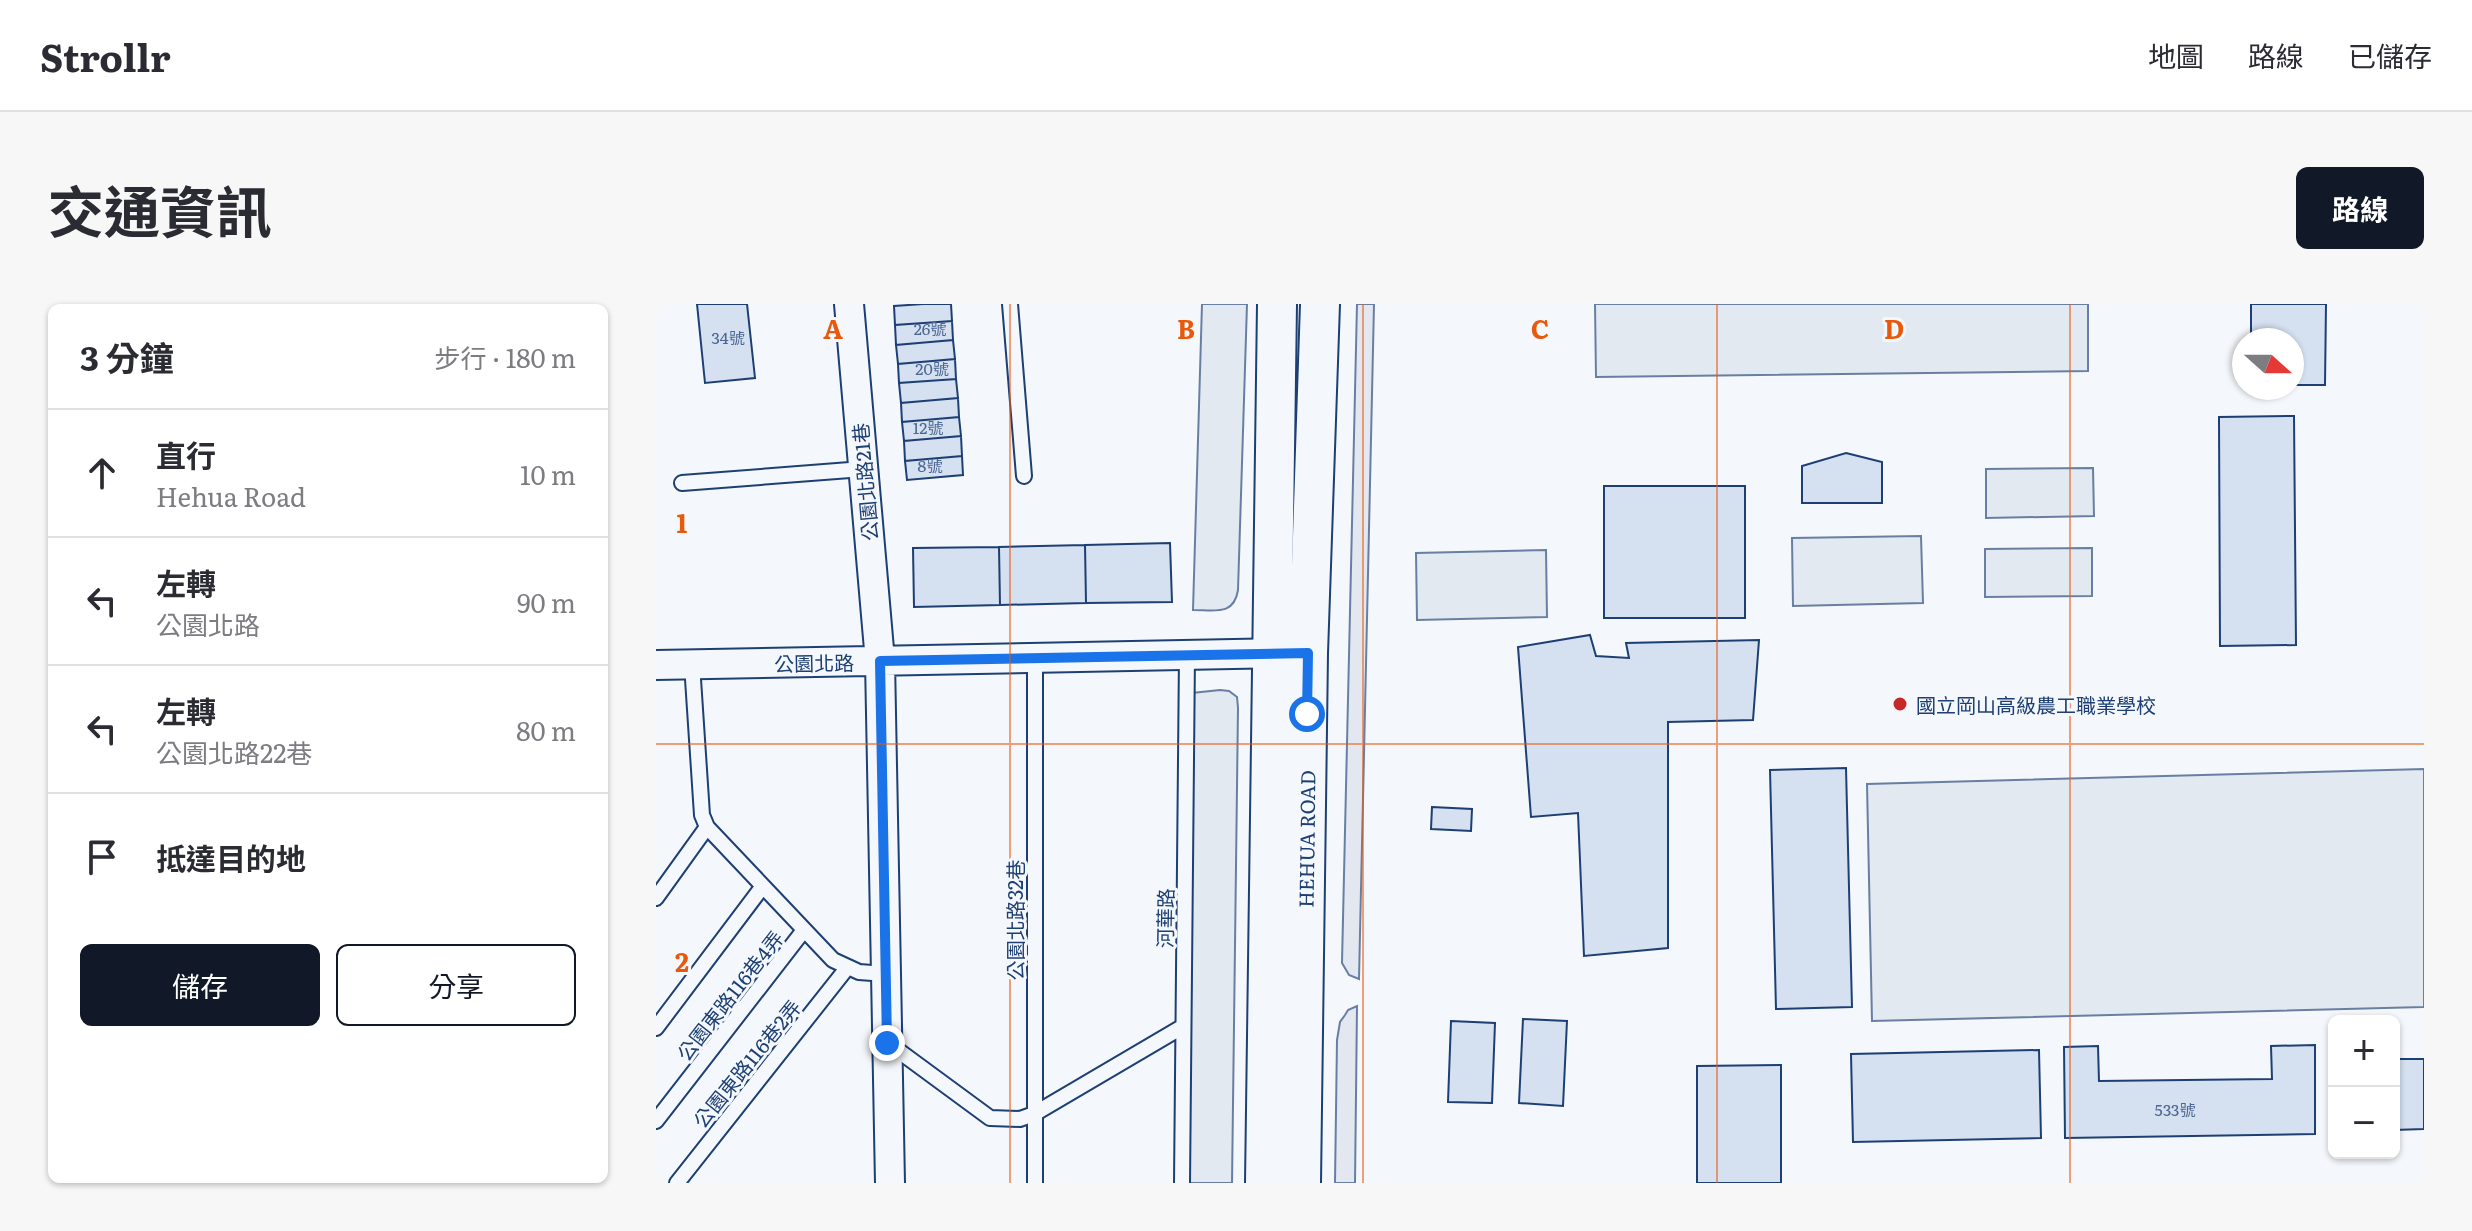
<!DOCTYPE html>
<html lang="zh-TW">
<meta charset="utf-8">
<style>
:root{--surface:#fff;--page:#f7f7f7;--text:#2b2b33;--muted:#7c7c81;--line:#e1e1e2;--accent:#111827}
body{margin:0;font-family:Literata,"Noto Sans TC",serif;background:var(--page);color:var(--text)}
.controls{position:absolute;right:24px;bottom:24px;display:grid;overflow:hidden;border-radius:12px;box-shadow:0 2px 6px #0004}
.controls button{width:72px;height:72px;display:grid;place-items:center;padding:0;border:0;border-bottom:2px solid var(--line);background:var(--surface);color:var(--text);font:40px sans-serif}
.compass{position:absolute;left:1576px;top:24px;width:72px;height:72px;border-radius:50%;background:var(--surface);box-shadow:0 2px 6px #0004;rotate:111deg}
.stop{position:absolute;width:24px;height:24px;margin:-18px;border:6px solid #1a73e8;border-radius:50%;background:#fff}
.stop.end{background:#1a73e8;border-color:#fff;box-shadow:0 2px 8px #0008}
.list{margin:0;padding:0;list-style:none}
h2{display:flex;justify-content:space-between;align-items:center;height:104px;margin:0;padding:0 32px;font-size:34px}
h2 small{font-size:26px;font-weight:400;color:var(--muted)}
.list li{display:grid;grid-template-columns:52px 1fr auto;gap:24px;align-items:center;box-sizing:border-box;height:128px;padding:0 32px;border-top:2px solid var(--line)}
.list b{display:block;font-size:30px;white-space:nowrap}
.list p{margin:0;font-size:26px;white-space:nowrap;color:var(--muted)}
.list em{font-size:26px;font-style:normal;color:var(--muted)}
.actions{display:flex;gap:16px;padding:24px 32px}
.actions a{flex:1;padding:18px 0;border:2px solid var(--accent);border-radius:12px;text-align:center;font-size:28px;color:var(--accent)}
.actions .main{background:var(--accent);color:#fff}
.icon{flex:none;width:44px;height:44px;fill:none;stroke:currentColor;stroke-width:2;stroke-linecap:round;stroke-linejoin:round}
.map{position:relative;flex:none;width:1768px;height:879px;overflow:hidden;border-radius:12px}
header{display:flex;align-items:center;gap:48px;box-sizing:border-box;height:112px;padding:0 40px;background:var(--surface);border-bottom:2px solid var(--line)}
header strong{font-size:38px}
nav{display:flex;gap:44px;margin-inline-start:auto;font-size:28px}
.intro{display:flex;align-items:center;justify-content:space-between;box-sizing:border-box;height:192px;padding:0 48px}
h1{margin:0;font-size:56px}
.button{padding:20px 36px;border-radius:12px;background:var(--accent);color:#fff;font-size:28px;font-weight:700}
main{display:flex;gap:48px;padding:0 48px}
aside{flex:1;background:var(--surface);border-radius:12px;box-shadow:0 2px 6px #0004}
.map>svg:first-child{display:block}
</style>
<header>
<strong>Strollr</strong>
<nav><a>地圖</a><a>路線</a><a>已儲存</a></nav>
</header>
<div class="intro"><h1>交通資訊</h1><a class="button">路線</a></div>
<main>
<aside>
<h2>3 分鐘<small>步行 · 180 m</small></h2>
<ul class="list">
<li><svg class="icon" aria-label="ahead" viewBox="0 0 24 24"><path d="M12 20V5M6 11l6-6 6 6"/></svg><div><b>直行</b><p>Hehua Road</p></div><em>10 m</em></li>
<li><svg class="icon" aria-label="left" viewBox="0 0 24 24"><path d="M17 20v-9H6M10 6l-5 5 5 5"/></svg><div><b>左轉</b><p>公園北路</p></div><em>90 m</em></li>
<li><svg class="icon" aria-label="left" viewBox="0 0 24 24"><path d="M17 20v-9H6M10 6l-5 5 5 5"/></svg><div><b>左轉</b><p>公園北路22巷</p></div><em>80 m</em></li>
<li><svg class="icon" aria-label="arrive" viewBox="0 0 24 24"><path d="M6 21V4h12l-3 4 3 4H6"/></svg><div><b>抵達目的地</b></div></li>
</ul>
<div class="actions"><a class="main">儲存</a><a>分享</a></div>
</aside>
<div class="map">
<svg width="1768" height="879" viewBox="0 0 1768 879">
<rect width="100%" height="100%" fill="#f4f7fb"/>
<path fill="#e3e9f0" stroke="#687fa3" stroke-width="2" d="M 546,0 L 591,0 L 582,286 C 578,312 559,306 537,306 Z
M 939,0 L 1432,0 L 1432,67 L 940,73 Z
M 1437,164 L 1438,212 L 1330,214 L 1330,165 Z
M 1265,232 L 1267,299 L 1137,302 L 1136,234 Z
M 1436,244 L 1436,292 L 1329,293 L 1329,245 Z
M 890,246 L 891,313 L 761,316 L 760,249 Z
M 564,386 L 573,387 L 581,393 L 582,404 L 576,879 L 532,879 L 536,389 Z
M 1768,465 L 1768,703 L 1216,717 L 1211,480 Z"/>
<path fill="#e3e8f0" stroke="#687fa3" stroke-width="2" d="M 701,0 L 718,0 L 703,675 L 693,671 L 686,659 Z
M 701,702 L 699,879 L 679,879 L 681,736 L 684,718 L 689,711 L 692,706 Z"/>
<path fill="#d5e0f0" stroke="#1d3f73" stroke-width="2" d="M 41,0 L 91,0 L 99,74 L 49,79 Z
M 267,0 L 295,0 L 296,17 L 239,21 L 238,2 Z
M 1595,0 L 1670,0 L 1669,81 L 1636,81 L 1636,36 L 1595,36 Z
M 296,17 L 297,36 L 240,41 L 239,21 Z
M 297,36 L 299,55 L 242,60 L 240,41 Z
M 299,55 L 300,75 L 243,79 L 242,60 Z
M 300,75 L 302,94 L 245,99 L 243,79 Z
M 302,94 L 303,113 L 246,118 L 245,99 Z
M 1638,112 L 1640,341 L 1564,342 L 1563,113 Z
M 303,113 L 305,132 L 248,137 L 246,118 Z
M 305,132 L 306,152 L 249,157 L 248,137 Z
M 1190,149 L 1226,158 L 1226,199 L 1146,199 L 1146,162 Z
M 306,152 L 307,171 L 251,176 L 249,157 Z
M 948,182 L 1089,182 L 1089,314 L 948,314 Z
M 514,239 L 516,298 L 430,299 L 429,241 Z
M 429,241 L 430,299 L 344,301 L 343,243 Z
M 343,243 L 344,301 L 258,303 L 257,244 Z
M 934,331 L 940,352 L 973,354 L 970,339 L 1103,336 L 1097,416 L 1012,418 L 1012,644 L 928,652 L 922,509 L 875,513 L 862,343 Z
M 1190,464 L 1196,703 L 1120,705 L 1114,466 Z
M 776,503 L 816,505 L 815,527 L 775,525 Z
M 867,715 L 911,717 L 907,802 L 863,799 Z
M 795,717 L 839,719 L 836,799 L 792,798 Z
M 1659,741 L 1659,830 L 1409,834 L 1408,743 L 1442,742 L 1443,777 L 1616,775 L 1615,742 Z
M 1383,746 L 1385,834 L 1197,838 L 1195,750 Z
M 1738,755 L 1768,755 L 1768,825 L 1738,826 Z
M 1125,761 L 1125,879 L 1041,879 L 1041,762 Z"/>
<g fill="none" stroke-linecap="round" stroke-linejoin="round">
<defs>
<path id="lane" d="M 354,0 L 368,172
M 26,179 L 207,165
M 379,353 L 379,879
M 36,360 L 46,511 L 51,523 L 177,656 L 203,668 L 230,670
M 0,594 L 51,523
M 0,724 L 107,582
M 232,739 L 334,814 L 364,815 L 378,810 L 526,723
M 0,817 L 148,626
M 21,879 L 191,664
M 526,879 L 531,350"/>
<path id="street" d="M 193,0 L 224,357 L 234,879
M 0,361 L 635,349"/>
<g id="secondary">
<path d="M 609,879 L 621,0"/>
<path id="s1" d="M 645,879 L 652,349 L 664,0"/>
</g>
</defs>
<use href="#lane" stroke="#1d3f73" stroke-width="18"/>
<use href="#street" stroke="#1d3f73" stroke-width="32"/>
<use href="#secondary" stroke="#1d3f73" stroke-width="42"/>
<use href="#lane" stroke="#f4f7fb" stroke-width="14"/>
<use href="#street" stroke="#f4f7fb" stroke-width="28"/>
<use href="#secondary" stroke="#f4f7fb" stroke-width="38"/>
</g>
<g fill="none" stroke-linecap="round" stroke-linejoin="round">
<path stroke="#1a73e8" stroke-width="10" d="M 231,739 L 224,357 L 652,349 L 651,410"/>
</g>
<path fill="none" stroke="#e8590c" stroke-width="2" stroke-opacity="0.55" d="M 354,0 L 354,879M 707,0 L 707,879M 1061,0 L 1061,879M 1414,0 L 1414,879M 0,440 L 1768,440"/>
<circle fill="#c62828" stroke="#f4f7fb" stroke-width="3" cx="1244" cy="400" r="8"/>
<g text-anchor="middle" dominant-baseline="central" stroke-width="6" stroke-linejoin="round" paint-order="stroke">
<g font-size="16" fill="#4b6792">
<text x="274" y="24">26號</text>
<text x="72" y="33">34號</text>
<text x="276" y="64">20號</text>
<text x="272" y="123">12號</text>
<text x="274" y="161">8號</text>
<text x="1519" y="805">533號</text>
</g>
<g font-size="20" fill="#1d3f73" stroke="#f4f7fb">
<text transform="translate(208 178) rotate(-95)">公園北路21巷</text>
<text transform="translate(158 358) rotate(-1)">公園北路</text>
<text stroke="none"><textPath href="#s1" startOffset="344">HEHUA ROAD</textPath></text>
<text transform="translate(508 614) rotate(-89)">河華路</text>
<text transform="translate(358 616) rotate(-90)">公園北路32巷</text>
<text transform="translate(73 691) rotate(-52)">公園東路116巷4弄</text>
<text transform="translate(90 759) rotate(-51)">公園東路116巷2弄</text>
</g>
<g font-size="20" fill="#1d3f73" stroke="#f4f7fb" text-anchor="start">
<text x="1260" y="400">國立岡山高級農工職業學校</text>
</g>
</g>
<g font-size="26" text-anchor="middle" font-weight="bold" fill="#e8590c" stroke="#f4f7fb" stroke-width="6" stroke-linejoin="round" paint-order="stroke">
<text x="177" y="35">A</text>
<text x="530" y="35">B</text>
<text x="884" y="35">C</text>
<text x="1238" y="35">D</text>
<text x="26" y="229">1</text>
<text x="26" y="668">2</text>
</g>
</svg>
<div class="controls">
<button>+</button>
<button>−</button>
</div>
<svg class="compass" viewBox="-18 -18 36 36"><path d="M0-13l5 13h-10z" fill="#e53935"/><path d="M0 13l5-13h-10z" fill="#7c7c81"/></svg>
<div class="stop" style="left:651px;top:410px"></div>
<div class="stop end" style="left:231px;top:739px"></div>
</div>
</main>
